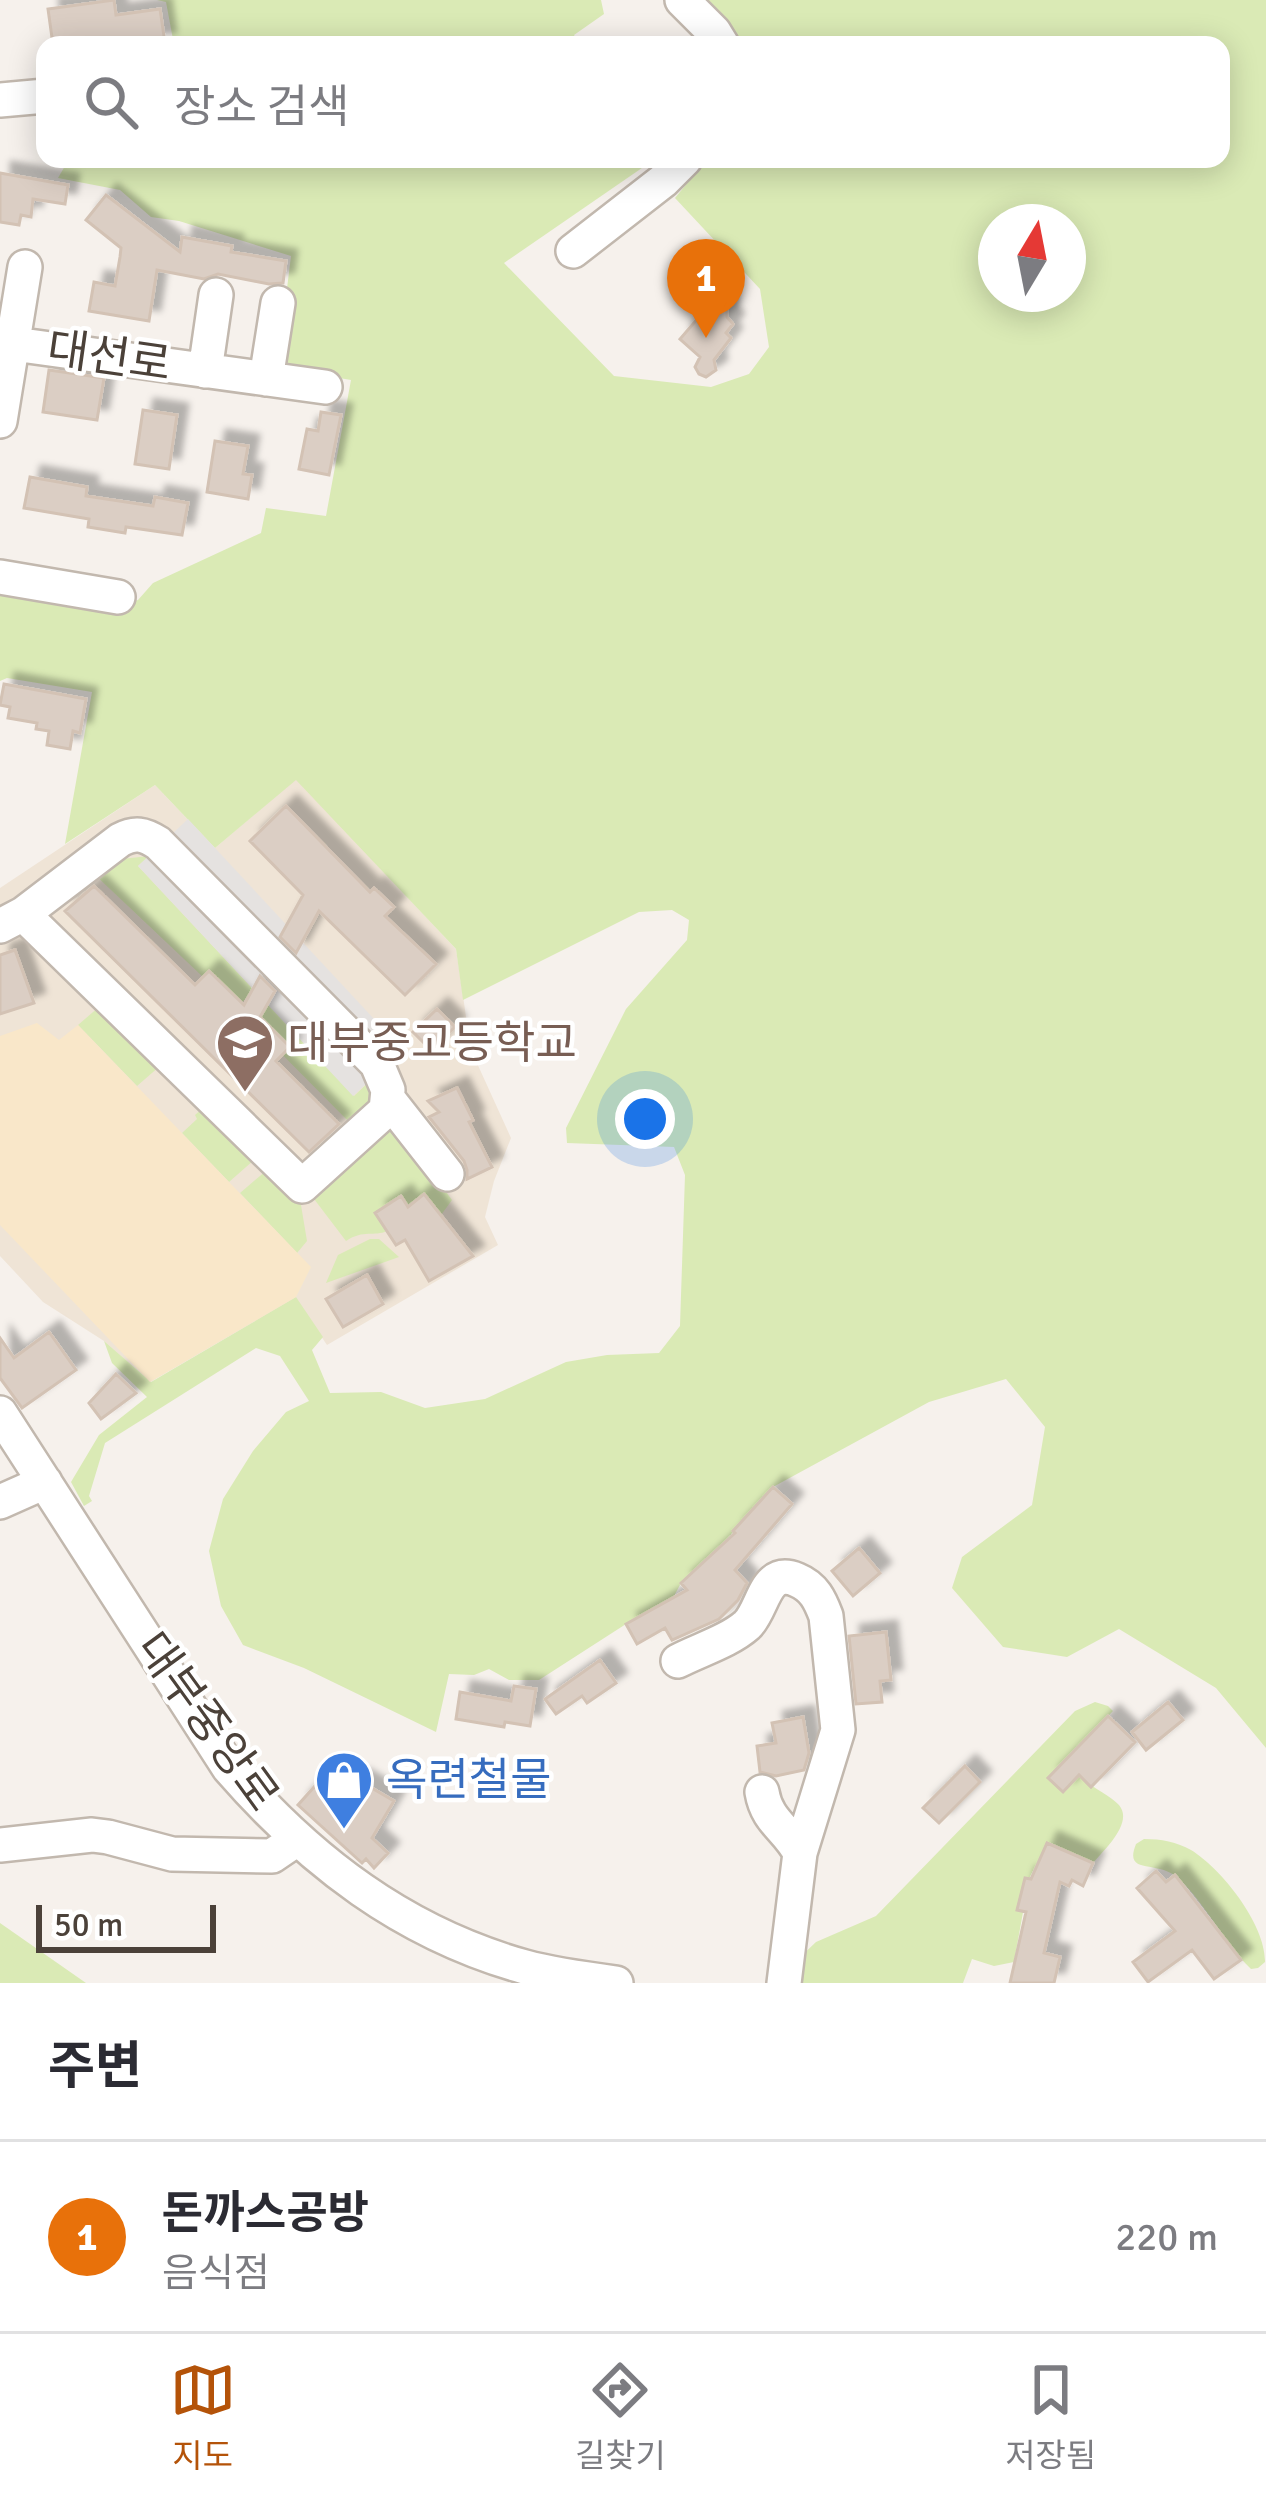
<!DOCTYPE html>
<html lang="ko">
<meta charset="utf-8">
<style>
:root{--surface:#fff;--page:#f2f2f3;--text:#2b2b33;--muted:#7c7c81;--line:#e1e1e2;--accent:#b45309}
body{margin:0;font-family:Signika,"Noto Sans KR",sans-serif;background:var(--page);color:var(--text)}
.compass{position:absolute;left:978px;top:204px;width:108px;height:108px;border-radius:50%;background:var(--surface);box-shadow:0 6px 30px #0003;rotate:10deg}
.scale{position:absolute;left:36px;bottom:30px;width:180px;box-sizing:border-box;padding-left:12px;border:6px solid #4b4139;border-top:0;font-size:33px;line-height:42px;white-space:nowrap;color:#4b4139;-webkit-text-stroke:9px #fff;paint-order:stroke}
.you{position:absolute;left:645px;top:1119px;width:42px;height:42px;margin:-30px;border:9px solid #fff;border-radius:50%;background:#1a73e8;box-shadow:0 0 0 18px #1a73e833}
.badge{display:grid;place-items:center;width:78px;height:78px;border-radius:50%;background:var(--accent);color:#fff;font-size:39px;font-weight:700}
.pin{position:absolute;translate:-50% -99px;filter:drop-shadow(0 3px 6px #0008)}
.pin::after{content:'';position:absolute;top:63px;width:42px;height:36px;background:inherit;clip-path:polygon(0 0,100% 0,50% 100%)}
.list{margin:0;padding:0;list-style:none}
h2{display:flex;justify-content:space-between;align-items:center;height:156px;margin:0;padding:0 48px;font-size:51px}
h2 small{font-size:39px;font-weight:400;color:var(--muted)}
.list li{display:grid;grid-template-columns:78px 1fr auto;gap:36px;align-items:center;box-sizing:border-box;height:192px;padding:0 48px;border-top:3px solid var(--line)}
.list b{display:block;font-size:45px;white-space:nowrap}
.list p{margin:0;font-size:39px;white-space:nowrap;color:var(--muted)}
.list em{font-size:39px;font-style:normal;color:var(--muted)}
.icon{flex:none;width:66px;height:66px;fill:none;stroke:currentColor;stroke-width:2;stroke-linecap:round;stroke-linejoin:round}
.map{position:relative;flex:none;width:1266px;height:1983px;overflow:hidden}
.search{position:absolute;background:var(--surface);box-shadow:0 6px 30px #0003;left:36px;right:36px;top:36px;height:132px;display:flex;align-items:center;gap:30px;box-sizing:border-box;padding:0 42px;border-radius:24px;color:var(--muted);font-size:45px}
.sheet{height:348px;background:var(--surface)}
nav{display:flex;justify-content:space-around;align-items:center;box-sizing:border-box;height:168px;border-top:3px solid var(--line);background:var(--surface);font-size:33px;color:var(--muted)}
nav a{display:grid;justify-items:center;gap:6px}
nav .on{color:var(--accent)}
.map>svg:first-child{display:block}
</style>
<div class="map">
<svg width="1266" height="1983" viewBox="0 0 1266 1983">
<defs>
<filter id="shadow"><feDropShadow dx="11" dy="-11" stdDeviation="3" flood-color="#0004"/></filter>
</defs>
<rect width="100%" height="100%" fill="#f6f1ec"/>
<path fill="#efe4d6" d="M 296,779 L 456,949 L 471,1050 L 511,1138 L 494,1181 L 485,1217 L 498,1245 L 327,1345 L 295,1298 L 150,1382 L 104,1341 L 43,1302 L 0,1256 L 0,888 L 155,785 L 215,848 Z"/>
<path fill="#daeab5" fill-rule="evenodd" d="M 157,0 L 601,0 L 604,14 L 574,35 L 580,45 L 174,45 L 166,2 Z
M 699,0 L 1266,0 L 1266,1748 L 1216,1688 L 1119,1629 L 1067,1657 L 1003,1647 L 952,1588 L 962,1557 L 1032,1505 L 1045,1427 L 1006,1379 L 929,1402 L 773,1487 L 719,1548 L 681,1583 L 673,1598 L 626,1624 L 539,1680 L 509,1680 L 489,1669 L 474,1675 L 449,1674 L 436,1732 L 304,1668 L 243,1645 L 221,1606 L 209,1551 L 223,1499 L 253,1451 L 286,1412 L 309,1401 L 280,1356 L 256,1348 L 105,1443 L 89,1496 L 92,1501 L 84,1506 L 71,1482 L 99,1435 L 147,1397 L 112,1363 L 104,1341 L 151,1382 L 296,1297 L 323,1337 L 312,1350 L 330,1393 L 381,1392 L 425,1408 L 485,1399 L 566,1362 L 607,1355 L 659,1353 L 680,1326 L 685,1175 L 674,1147 L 567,1143 L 566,1128 L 626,1009 L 687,940 L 689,920 L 672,910 L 639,912 L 463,1000 L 456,949 L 296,780 L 215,848 L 155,785 L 65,844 L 92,692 L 7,678 L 0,681 L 0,591 L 108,608 L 138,600 L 153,583 L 261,533 L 266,508 L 326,516 L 351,380 L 285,369 L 278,362 L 291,256 L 179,221 L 151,217 L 120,190 L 58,178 L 69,159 L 655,159 L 504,263 L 614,376 L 711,387 L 749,374 L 769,347 L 760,289 L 675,198 L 707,159 L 1221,159 L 1221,45 L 739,45 L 736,34 ZM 996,222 L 1068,222 L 1068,294 L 996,294 Z
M 149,856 L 138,866 L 253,989 L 242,1003 L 210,971 L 203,977 L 91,871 L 112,860 Z
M 268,1004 L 354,1096 L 376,1075 L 382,1090 L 353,1126 L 251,1023 Z
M 100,1006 L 160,1066 L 137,1086 L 78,1025 Z
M 204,1107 L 254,1160 L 229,1182 L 182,1133 L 197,1119 L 195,1115 Z
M 394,1121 L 452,1200 L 441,1215 L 408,1207 L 402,1197 L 387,1231 C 374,1237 364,1229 346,1241 L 311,1195 Z
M 267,1170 L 300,1199 L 307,1241 L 297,1253 L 240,1193 Z
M 370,1239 L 379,1239 L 399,1257 L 326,1283 L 338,1255 Z
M 1095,1702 L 1108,1706 L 1113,1711 L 1048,1778 L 1063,1792 L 1079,1775 C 1090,1787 1111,1796 1119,1805 C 1134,1823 1104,1850 1093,1863 L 1047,1843 L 1029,1879 L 1014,1962 L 994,1966 L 972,1959 L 963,1983 L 795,1983 L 792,1965 L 816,1942 L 876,1916 L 1075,1711 Z
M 1144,1839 C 1161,1839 1177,1842 1191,1850 C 1222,1869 1266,1925 1265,1962 L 1258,1968 L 1251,1969 C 1223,1942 1207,1905 1178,1878 C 1158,1859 1123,1876 1136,1844 Z
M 0,1923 L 86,1983 L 0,1983 Z"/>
<path fill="#f9e7c9" d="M 37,1023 L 59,1040 L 78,1025 L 311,1267 L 296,1297 L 150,1382 L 0,1225 L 0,1036 Z"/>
<path fill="#e5e2e0" d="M 188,819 L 388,1034 L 387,1065 L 353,1096 L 138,866 Z"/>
<path fill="#dbcec4" stroke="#d3c2b4" stroke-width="3" filter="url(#shadow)" d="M 114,0 L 116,15 L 160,9 L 165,43 L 53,45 L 48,9 Z
M 0,173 L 68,185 L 65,204 L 33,199 L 31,217 L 21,215 L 19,225 L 0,222 Z
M 106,195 L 180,252 L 182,237 L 232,246 L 231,252 L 286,261 L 283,283 L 269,284 L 218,274 L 204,279 L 157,270 L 149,321 L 89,311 L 94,282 L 115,286 L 120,257 L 121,248 L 86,220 Z
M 718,300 L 727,306 L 727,317 L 733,324 L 726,333 L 731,338 L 714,360 L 716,370 L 706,377 L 699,374 L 695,367 L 700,357 L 680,339 L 711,303 Z
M 49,370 L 104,378 L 97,420 L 43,412 Z
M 143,410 L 177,415 L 169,469 L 135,464 Z
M 321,412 L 341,415 L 329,475 L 299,469 L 307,429 L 318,431 Z
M 215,441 L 248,446 L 243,474 L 252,475 L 248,499 L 207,492 Z
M 30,477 L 87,487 L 86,496 L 153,506 L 155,497 L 188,503 L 182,535 L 126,527 L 125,533 L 88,527 L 89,519 L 24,508 Z
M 4,684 L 86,699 L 80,733 L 73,731 L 70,749 L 47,745 L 49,731 L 36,729 L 37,723 L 8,718 L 10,707 L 0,705 Z
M 286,806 L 370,892 L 374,888 L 394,907 L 385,916 L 436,964 L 405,995 L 319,911 L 296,953 L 280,937 L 303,895 L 250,841 Z
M 94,886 L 195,985 L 209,971 L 244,1005 L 260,976 L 275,991 L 260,1017 L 290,1047 L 276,1061 L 339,1124 L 309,1152 L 65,911 Z
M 15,950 L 34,1003 L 0,1014 L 0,955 Z
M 437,1009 L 455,1027 L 431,1050 L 413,1032 Z
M 457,1088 L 473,1120 L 469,1122 L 492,1167 L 467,1179 L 467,1170 L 464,1161 L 429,1117 L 439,1112 L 428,1101 Z
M 424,1194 L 473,1256 L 429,1281 L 405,1240 L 396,1245 L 375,1213 L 401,1196 L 408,1207 Z
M 367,1275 L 383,1304 L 343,1327 L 326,1299 Z
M 49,1332 L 76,1370 L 22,1408 L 0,1378 L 0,1338 L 14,1358 Z
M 116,1374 L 136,1393 L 101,1419 L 89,1403 Z
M 773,1487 L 792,1504 L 735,1570 L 747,1583 L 738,1600 L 719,1619 L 672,1640 L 665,1628 L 637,1644 L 626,1624 L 687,1590 L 681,1583 L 735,1533 L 733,1531 Z
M 859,1548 L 880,1573 L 853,1596 L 832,1571 Z
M 886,1632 L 891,1680 L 880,1681 L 882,1702 L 856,1704 L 849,1636 Z
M 600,1660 L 616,1683 L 587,1703 L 582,1696 L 556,1714 L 545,1699 Z
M 514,1686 L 536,1689 L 530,1726 L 505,1722 L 504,1727 L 456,1719 L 460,1692 L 511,1701 Z
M 1168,1702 L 1183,1720 L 1146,1750 L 1132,1732 Z
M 1108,1716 L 1135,1742 L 1091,1787 L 1079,1775 L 1063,1792 L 1048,1778 Z
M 803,1717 L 809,1753 L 804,1770 L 776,1776 L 760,1772 L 757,1746 L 776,1743 L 772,1723 Z
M 965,1766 L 980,1782 L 939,1823 L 923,1808 Z
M 358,1780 L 394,1801 L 372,1838 L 388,1853 L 374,1868 L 366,1859 L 362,1863 L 298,1805 L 315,1786 L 341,1810 Z
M 1047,1843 L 1093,1863 L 1083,1886 L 1072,1880 L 1069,1886 L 1060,1882 L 1044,1953 L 1060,1957 L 1054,1983 L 1010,1983 L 1026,1912 L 1017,1910 L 1025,1878 L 1031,1879 Z
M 1156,1871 L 1166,1882 L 1175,1875 L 1241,1960 L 1214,1979 L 1192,1950 L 1148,1982 L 1133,1962 L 1175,1931 L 1137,1888 Z"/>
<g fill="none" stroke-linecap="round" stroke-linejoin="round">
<defs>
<path id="minor" d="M 682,0 L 714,32 L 722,45
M 0,100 L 45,96
M 573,251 L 663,181 L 685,159
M 0,342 L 325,387
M 205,371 L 216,295
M 266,379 L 278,303
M 0,421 L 25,267
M 0,577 L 118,597
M 0,926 L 23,914 L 120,840 C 135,832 144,834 158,843 L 377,1064 L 388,1090 L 386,1110 L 302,1186 L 23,914
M 389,1100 L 447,1174
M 0,1413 L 229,1768 C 310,1861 403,1933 525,1967 C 554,1975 585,1979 616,1983
M 0,1502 L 45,1482
M 678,1661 C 699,1650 729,1641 747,1625 C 764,1609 764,1566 797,1580 C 814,1587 820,1600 826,1616 L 838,1730 L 800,1853 L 784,1983
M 762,1792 C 767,1822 787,1828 800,1853
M 0,1845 L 92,1835 L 108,1837 L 172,1854 L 272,1856 L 297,1839"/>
</defs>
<use href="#minor" stroke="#c2b8ae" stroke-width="38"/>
<use href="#minor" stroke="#fff" stroke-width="33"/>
</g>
<defs>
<symbol id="school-pin" viewBox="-11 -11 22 30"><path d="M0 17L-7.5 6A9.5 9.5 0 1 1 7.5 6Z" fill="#8d6e63" stroke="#fff"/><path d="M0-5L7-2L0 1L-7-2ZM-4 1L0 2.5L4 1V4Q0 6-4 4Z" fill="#fff"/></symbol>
<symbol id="shop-pin" viewBox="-11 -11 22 30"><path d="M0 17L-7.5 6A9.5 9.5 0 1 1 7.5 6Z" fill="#3f7fe0" stroke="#fff"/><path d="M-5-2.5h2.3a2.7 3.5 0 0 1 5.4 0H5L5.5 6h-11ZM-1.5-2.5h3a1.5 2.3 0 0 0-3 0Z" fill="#fff"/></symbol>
</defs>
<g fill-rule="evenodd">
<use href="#school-pin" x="212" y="1010" width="66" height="90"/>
<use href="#shop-pin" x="311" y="1747" width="66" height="90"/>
</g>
<g text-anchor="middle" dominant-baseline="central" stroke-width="9" stroke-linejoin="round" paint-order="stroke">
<g font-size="45" fill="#4b4139" stroke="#fff">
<text transform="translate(109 357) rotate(8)">대선로</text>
<text transform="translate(207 1722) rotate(54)">대부중앙로</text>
</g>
<g font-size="45" fill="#785e54" stroke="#fff" text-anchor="start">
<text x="287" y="1043">대부중고등학교</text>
</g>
<g font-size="45" fill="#366cbe" stroke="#fff" text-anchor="start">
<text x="386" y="1780">옥련철물</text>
</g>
</g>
</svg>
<svg class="compass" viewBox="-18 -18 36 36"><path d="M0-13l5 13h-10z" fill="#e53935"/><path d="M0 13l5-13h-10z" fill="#7c7c81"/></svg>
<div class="scale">50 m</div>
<div class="you"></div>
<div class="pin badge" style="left:706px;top:338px;background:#e8710a">1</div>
<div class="search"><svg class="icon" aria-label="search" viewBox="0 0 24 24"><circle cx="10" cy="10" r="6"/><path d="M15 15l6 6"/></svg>장소 검색</div>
</div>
<section class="sheet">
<h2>주변<small></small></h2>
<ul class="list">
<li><span class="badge" style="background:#e8710a">1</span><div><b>돈까스공방</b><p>음식점</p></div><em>220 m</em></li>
</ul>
</section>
<nav>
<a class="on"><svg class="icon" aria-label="map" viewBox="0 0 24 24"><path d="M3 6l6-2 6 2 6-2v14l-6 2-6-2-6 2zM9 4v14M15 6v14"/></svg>지도</a>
<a><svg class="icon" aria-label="directions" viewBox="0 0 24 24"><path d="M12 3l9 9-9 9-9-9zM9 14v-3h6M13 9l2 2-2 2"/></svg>길찾기</a>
<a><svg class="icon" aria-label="saved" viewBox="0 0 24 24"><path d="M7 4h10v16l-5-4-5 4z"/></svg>저장됨</a>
</nav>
